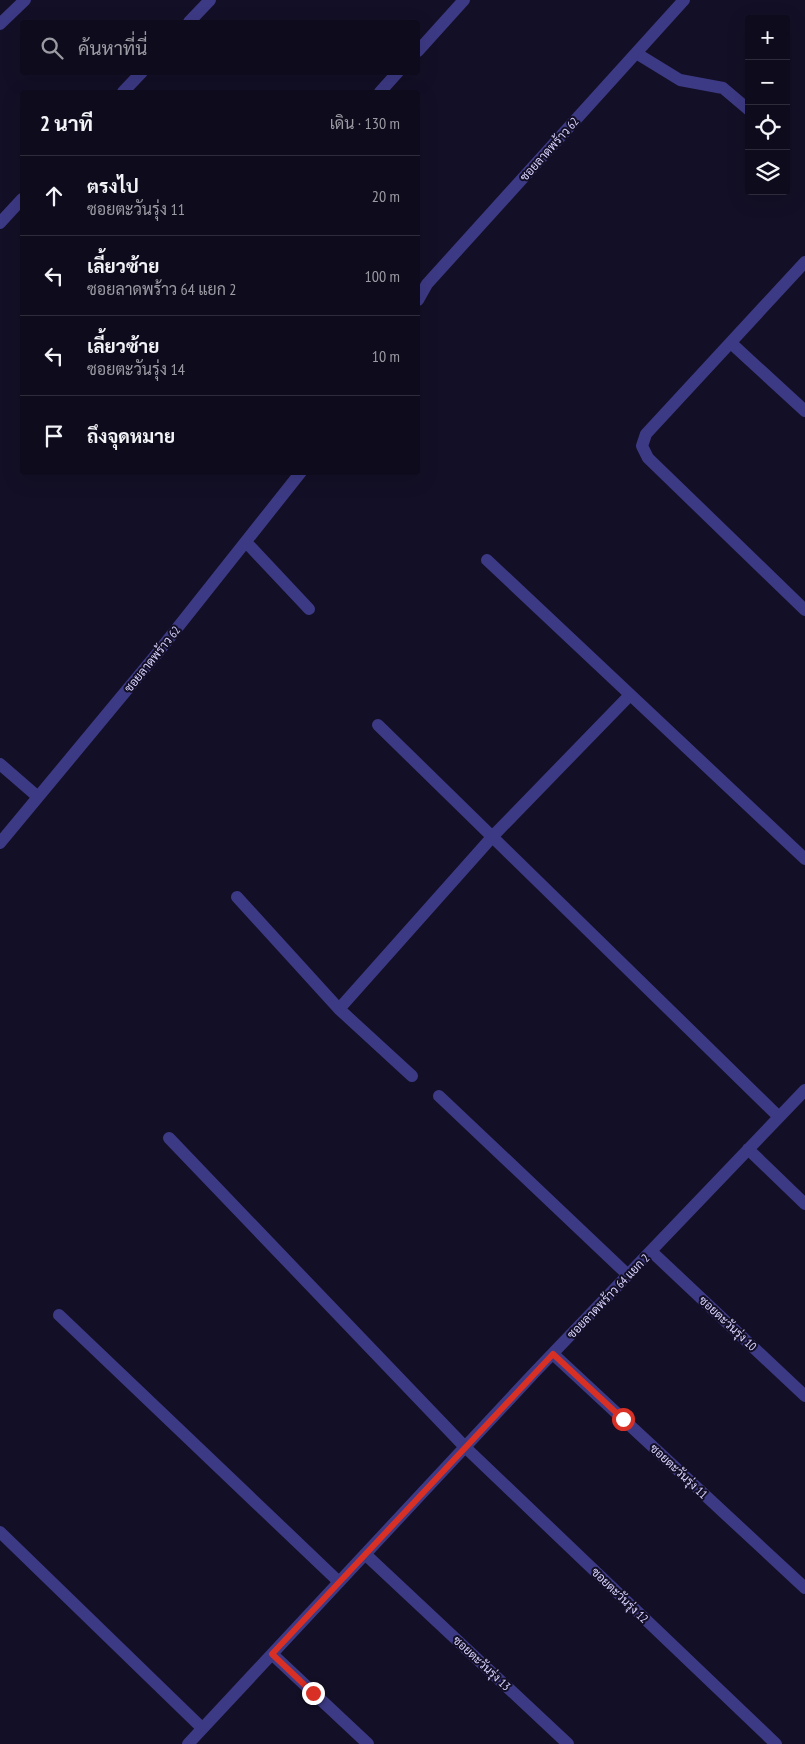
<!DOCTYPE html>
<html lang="th">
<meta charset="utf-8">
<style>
:root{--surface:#0e0b1c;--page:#171425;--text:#f1f3f6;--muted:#9b9ba3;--line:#2e2b3b}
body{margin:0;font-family:"PT Sans Narrow",Sarabun,sans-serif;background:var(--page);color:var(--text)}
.controls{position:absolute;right:15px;top:15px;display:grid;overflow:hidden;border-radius:5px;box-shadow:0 5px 20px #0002}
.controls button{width:45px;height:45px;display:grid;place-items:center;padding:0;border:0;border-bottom:1px solid var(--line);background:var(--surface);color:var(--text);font:25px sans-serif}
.stop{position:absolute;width:15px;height:15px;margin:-11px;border:4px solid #d93025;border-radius:50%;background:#fff}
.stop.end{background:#d93025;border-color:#fff;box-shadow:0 1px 5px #0008}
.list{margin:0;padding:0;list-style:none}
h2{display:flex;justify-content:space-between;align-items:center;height:65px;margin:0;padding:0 20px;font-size:21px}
h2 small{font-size:16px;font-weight:400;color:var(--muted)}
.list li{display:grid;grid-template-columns:32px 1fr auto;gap:15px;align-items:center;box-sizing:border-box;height:80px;padding:0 20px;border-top:1px solid var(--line)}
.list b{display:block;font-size:19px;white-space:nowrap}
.list p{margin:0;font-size:16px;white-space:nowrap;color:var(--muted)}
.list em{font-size:16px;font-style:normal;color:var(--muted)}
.icon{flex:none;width:28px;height:28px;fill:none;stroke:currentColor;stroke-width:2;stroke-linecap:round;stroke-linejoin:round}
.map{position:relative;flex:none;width:805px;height:1744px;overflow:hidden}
.search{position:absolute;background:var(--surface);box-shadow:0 5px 20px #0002;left:20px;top:20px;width:400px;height:55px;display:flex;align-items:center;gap:12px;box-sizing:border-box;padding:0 18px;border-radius:5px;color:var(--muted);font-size:19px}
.panel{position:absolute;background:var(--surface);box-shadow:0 5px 20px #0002;left:20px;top:90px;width:400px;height:385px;border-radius:5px}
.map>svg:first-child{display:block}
</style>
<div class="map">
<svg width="805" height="1744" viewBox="0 0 805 1744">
<rect width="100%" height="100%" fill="#130f26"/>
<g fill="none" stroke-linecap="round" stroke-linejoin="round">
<path stroke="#3d3a85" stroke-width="12" d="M 189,22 L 210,0
M 418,51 L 464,0
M 123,92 L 142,72
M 380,92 L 398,72
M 0,223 L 22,199"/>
<path stroke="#3d3a85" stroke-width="12" d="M 0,24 L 25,0
M 636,53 L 680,80 L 723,88 L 749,110
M 805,262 L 646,434 L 642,446 L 648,458 L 805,610
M 418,300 L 427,284 L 684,0
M 731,343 L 805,411
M 246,542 L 309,609
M 487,560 L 805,859
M 378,725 L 779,1117
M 0,764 L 38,797
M 0,843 L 155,656 L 301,472
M 237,897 L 339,1009 L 412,1076
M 339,1009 L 493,836 L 630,695
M 439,1096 L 628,1275
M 169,1138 L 465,1447 L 776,1744
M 748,1149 L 805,1204
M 651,1251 L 805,1396
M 59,1315 L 339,1582
M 553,1354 L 805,1588
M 0,1532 L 202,1728
M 365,1554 L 568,1744
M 272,1654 L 368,1744
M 188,1744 L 534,1373 L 805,1090"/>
</g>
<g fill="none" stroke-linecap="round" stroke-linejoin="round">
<path stroke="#d93025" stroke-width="6" d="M 313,1693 L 272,1654 L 553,1354 L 623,1419"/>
</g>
<g text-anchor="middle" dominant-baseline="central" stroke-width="4" stroke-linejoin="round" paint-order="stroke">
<g font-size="12" fill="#d9d4ff" stroke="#130f26">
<text transform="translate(549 149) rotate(-48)">ซอยลาดพร้าว 62</text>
<text transform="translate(152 659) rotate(-51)">ซอยลาดพร้าว 62</text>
<text transform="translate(608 1296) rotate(-46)">ซอยลาดพร้าว 64 แยก 2</text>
<text transform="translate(728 1323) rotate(43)">ซอยตะวันรุ่ง 10</text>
<text transform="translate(679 1471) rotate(43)">ซอยตะวันรุ่ง 11</text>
<text transform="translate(620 1595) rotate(44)">ซอยตะวันรุ่ง 12</text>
<text transform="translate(482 1663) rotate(43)">ซอยตะวันรุ่ง 13</text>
</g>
</g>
</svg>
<div class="controls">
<button>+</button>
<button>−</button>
<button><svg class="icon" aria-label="locate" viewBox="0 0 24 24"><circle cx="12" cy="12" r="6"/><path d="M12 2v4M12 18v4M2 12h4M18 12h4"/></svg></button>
<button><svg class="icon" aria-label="layers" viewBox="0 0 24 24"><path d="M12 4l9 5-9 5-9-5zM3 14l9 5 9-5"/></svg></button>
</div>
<div class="stop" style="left:623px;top:1419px"></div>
<div class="stop end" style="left:313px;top:1693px"></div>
<div class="search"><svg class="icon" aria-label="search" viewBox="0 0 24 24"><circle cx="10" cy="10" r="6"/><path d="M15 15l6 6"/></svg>ค้นหาที่นี่</div>
<section class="panel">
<h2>2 นาที<small>เดิน · 130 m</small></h2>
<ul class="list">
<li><svg class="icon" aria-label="ahead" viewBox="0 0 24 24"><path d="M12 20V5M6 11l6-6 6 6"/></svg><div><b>ตรงไป</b><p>ซอยตะวันรุ่ง 11</p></div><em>20 m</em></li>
<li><svg class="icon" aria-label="left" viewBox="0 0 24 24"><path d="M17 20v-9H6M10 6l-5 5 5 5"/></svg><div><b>เลี้ยวซ้าย</b><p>ซอยลาดพร้าว 64 แยก 2</p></div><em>100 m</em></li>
<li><svg class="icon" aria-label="left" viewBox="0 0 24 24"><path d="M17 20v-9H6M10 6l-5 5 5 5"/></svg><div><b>เลี้ยวซ้าย</b><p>ซอยตะวันรุ่ง 14</p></div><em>10 m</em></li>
<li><svg class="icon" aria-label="arrive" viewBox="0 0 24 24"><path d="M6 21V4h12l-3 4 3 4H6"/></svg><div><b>ถึงจุดหมาย</b></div></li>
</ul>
</section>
</div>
